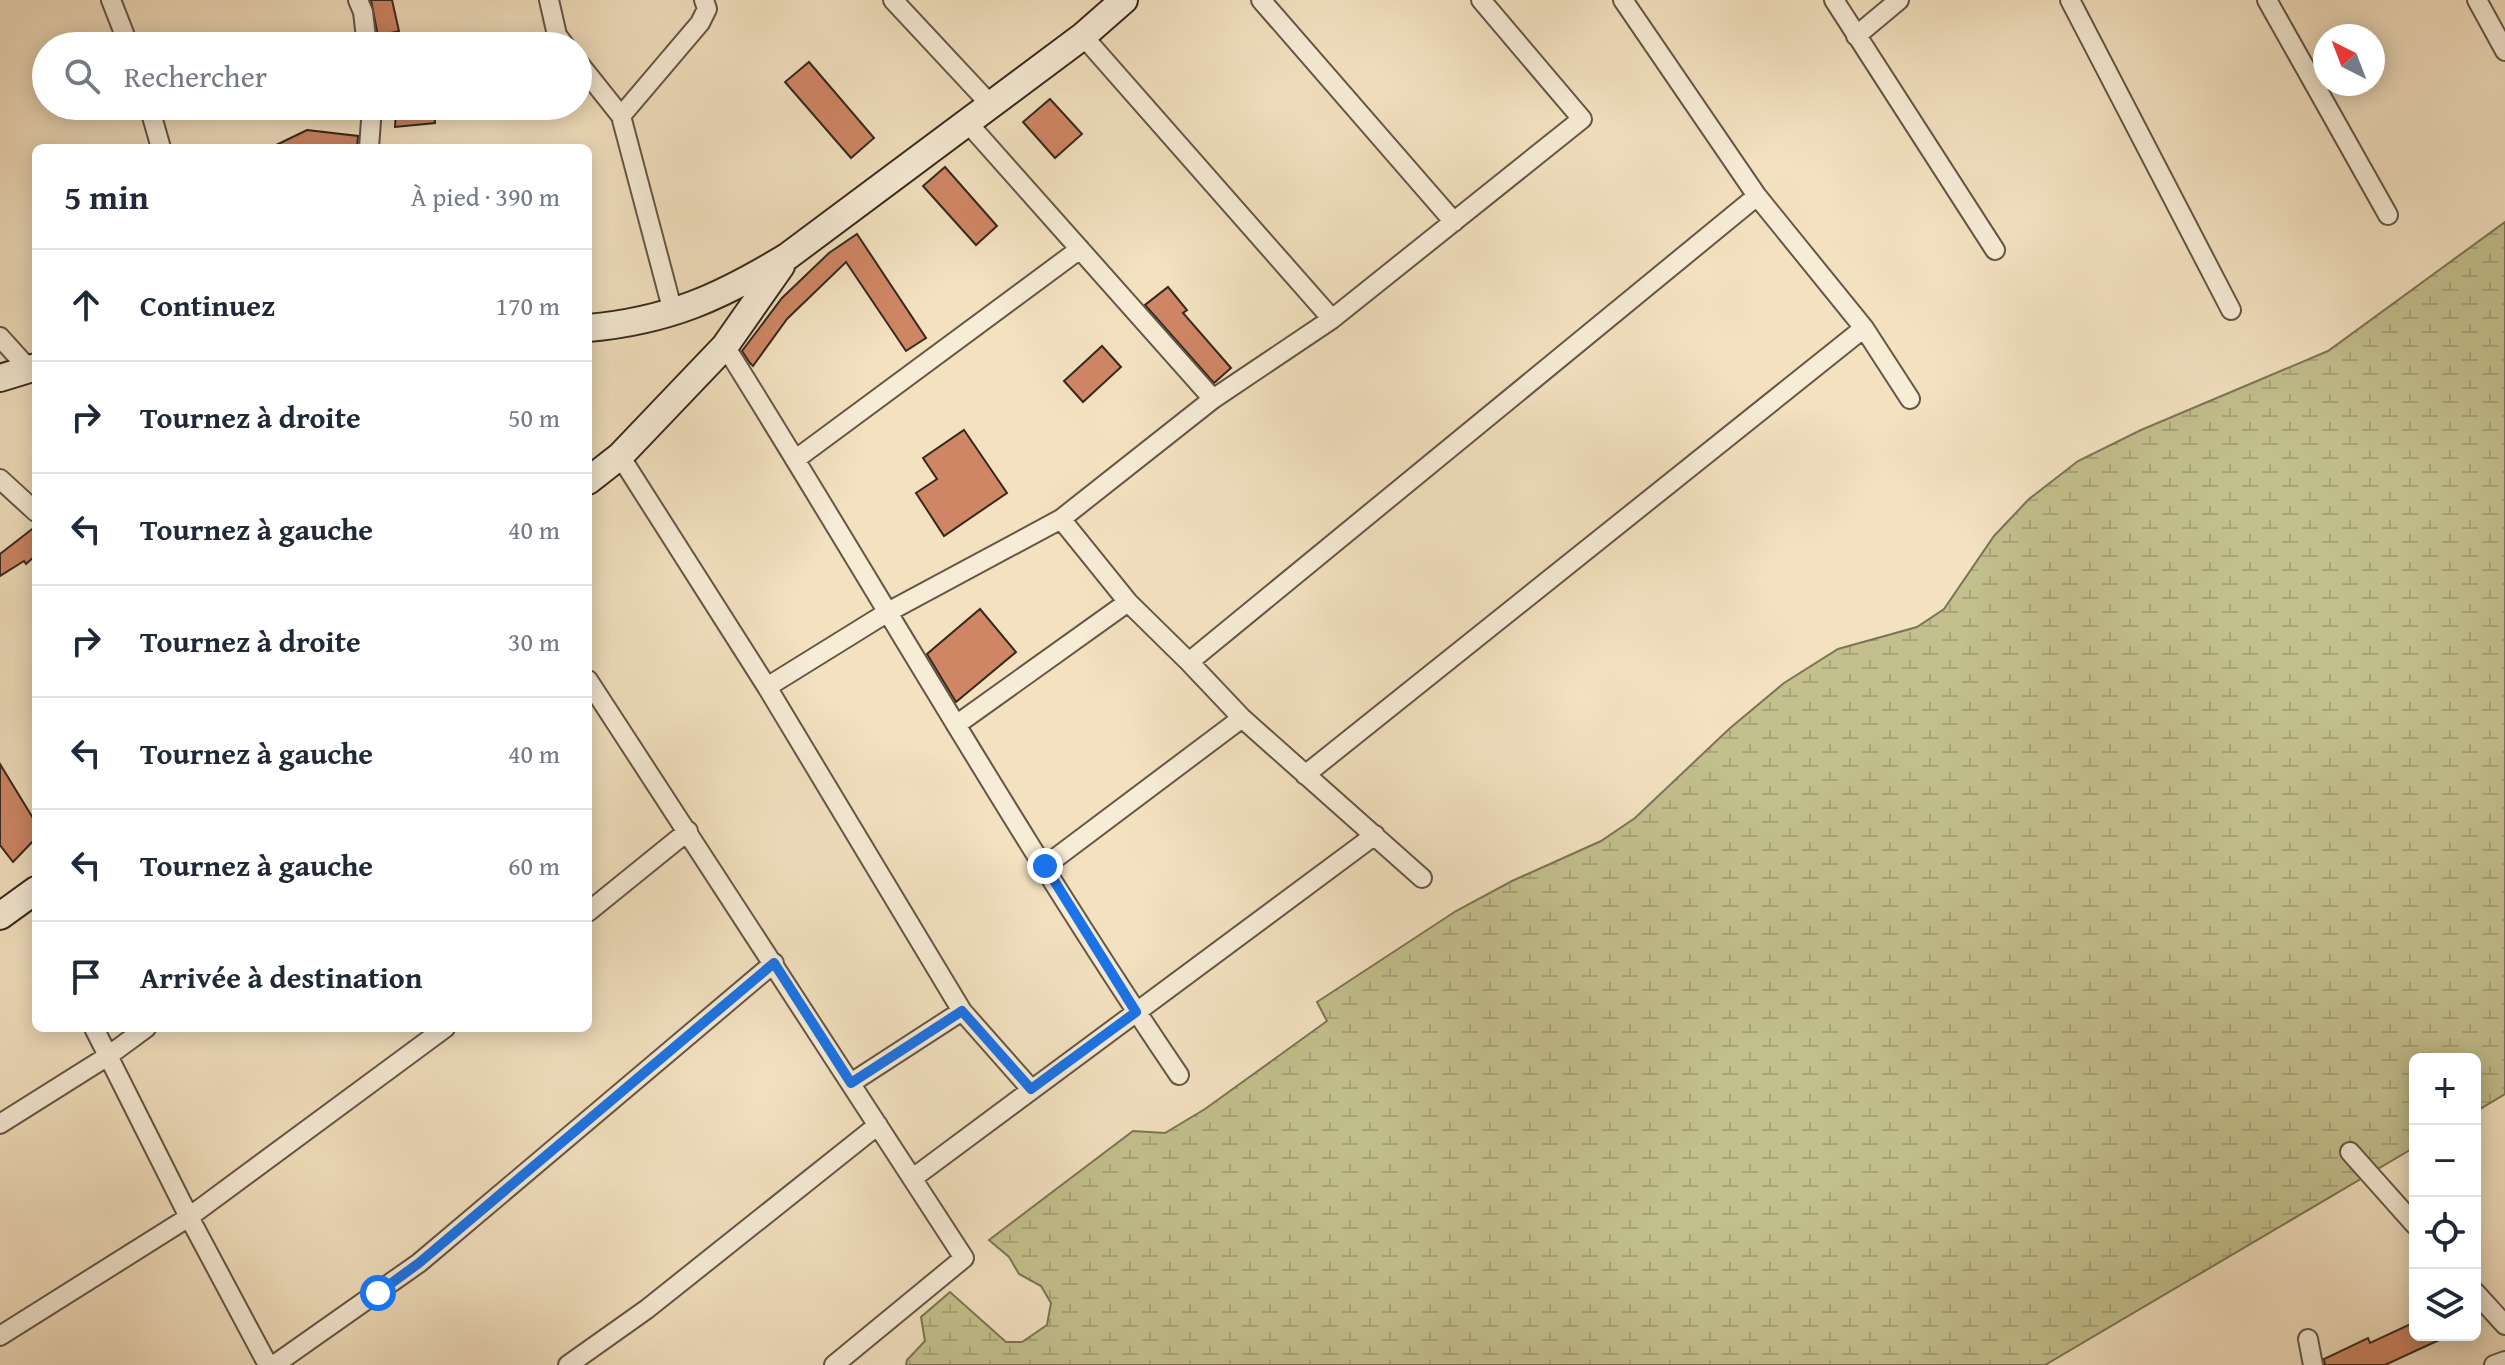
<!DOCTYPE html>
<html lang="fr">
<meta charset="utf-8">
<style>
:root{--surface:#fff;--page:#f6f6f7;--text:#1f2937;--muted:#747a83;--line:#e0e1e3}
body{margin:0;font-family:"Gentium Book Plus",serif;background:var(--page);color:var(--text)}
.controls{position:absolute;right:24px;bottom:24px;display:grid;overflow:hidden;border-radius:12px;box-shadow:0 4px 20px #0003}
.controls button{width:72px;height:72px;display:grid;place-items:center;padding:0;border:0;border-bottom:2px solid var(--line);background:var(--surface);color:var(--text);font:40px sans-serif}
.compass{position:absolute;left:2313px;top:24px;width:72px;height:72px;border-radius:50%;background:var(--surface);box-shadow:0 4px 20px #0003;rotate:318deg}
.stop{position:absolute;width:24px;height:24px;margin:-18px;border:6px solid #1a73e8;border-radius:50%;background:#fff}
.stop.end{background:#1a73e8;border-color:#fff;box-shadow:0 2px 8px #0008}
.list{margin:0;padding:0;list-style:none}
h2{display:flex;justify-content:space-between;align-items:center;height:104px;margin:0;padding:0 32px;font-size:34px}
h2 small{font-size:26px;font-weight:400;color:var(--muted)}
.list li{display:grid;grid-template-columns:52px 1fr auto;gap:24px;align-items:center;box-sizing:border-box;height:112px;padding:0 32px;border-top:2px solid var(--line)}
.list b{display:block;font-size:30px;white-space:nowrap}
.list em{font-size:26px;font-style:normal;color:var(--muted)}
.icon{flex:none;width:44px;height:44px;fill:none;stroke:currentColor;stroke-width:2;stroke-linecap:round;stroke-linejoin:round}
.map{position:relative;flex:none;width:2505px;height:1365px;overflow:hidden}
.search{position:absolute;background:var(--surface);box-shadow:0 4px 20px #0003;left:32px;top:32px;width:560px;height:88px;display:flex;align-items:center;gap:20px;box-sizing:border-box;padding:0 28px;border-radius:44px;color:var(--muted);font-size:30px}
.panel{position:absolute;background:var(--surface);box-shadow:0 4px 20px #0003;left:32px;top:144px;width:560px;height:888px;border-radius:12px}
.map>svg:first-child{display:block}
</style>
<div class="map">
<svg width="2505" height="1365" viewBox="0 0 2505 1365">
<defs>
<pattern id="wetland-marsh" width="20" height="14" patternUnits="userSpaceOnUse" patternTransform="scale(2)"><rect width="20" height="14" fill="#c3c08d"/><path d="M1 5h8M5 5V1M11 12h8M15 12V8" fill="none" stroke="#a8a579"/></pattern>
</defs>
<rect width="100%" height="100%" fill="#f3e1c0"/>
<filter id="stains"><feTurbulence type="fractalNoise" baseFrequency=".0025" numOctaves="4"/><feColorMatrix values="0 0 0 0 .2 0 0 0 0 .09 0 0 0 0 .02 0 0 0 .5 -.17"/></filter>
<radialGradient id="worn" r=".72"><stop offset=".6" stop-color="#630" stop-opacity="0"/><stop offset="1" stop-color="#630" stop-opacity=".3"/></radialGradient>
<path fill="url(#wetland-marsh)" stroke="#7c7455" stroke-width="2" d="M 2505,222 L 2505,1094 L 2475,1112 L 2475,1059 L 2415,1059 L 2415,1147 L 2045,1365 L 906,1365 L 907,1360 L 925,1341 L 921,1317 L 950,1292 L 1006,1342 L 1022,1342 L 1047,1325 L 1051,1303 L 1041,1286 L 1019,1274 L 1009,1257 L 989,1240 L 1133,1131 L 1165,1133 L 1205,1109 L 1327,1021 L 1317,1002 L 1456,911 L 1512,881 L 1601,841 L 1635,818 L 1729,729 L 1784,683 L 1838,649 L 1917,627 L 1944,609 L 1994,536 L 2029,499 L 2078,461 L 2141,430 L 2328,351 Z"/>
<path fill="#cf8665" stroke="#36281d" stroke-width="2" d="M 371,0 L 392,0 L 399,31 L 378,36 Z
M 809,62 L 874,138 L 851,158 L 785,82 Z
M 1050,99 L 1082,134 L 1055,158 L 1023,122 Z
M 434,108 L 435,123 L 395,127 L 396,110 Z
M 307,130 L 358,136 L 357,148 L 270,148 Z
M 945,167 L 997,226 L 976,245 L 923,186 Z
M 857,234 L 926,338 L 906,351 L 846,262 L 787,319 L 753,366 L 750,363 L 742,351 L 782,298 L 829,253 Z
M 1168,287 L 1187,310 L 1183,313 L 1231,368 L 1214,383 L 1145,305 Z
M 1102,346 L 1121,367 L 1083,402 L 1064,381 Z
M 964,430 L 1007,493 L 944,536 L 916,493 L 937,479 L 923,458 Z
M 36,526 L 36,555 L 26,564 L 24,561 L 0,576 L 0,554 Z
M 980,609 L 1016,652 L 956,702 L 927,654 Z
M 0,764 L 36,823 L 36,838 L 13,862 L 0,845 Z
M 2415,1322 L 2415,1335 L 2450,1335 L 2385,1365 L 2325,1365 L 2324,1359 L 2368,1338 L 2370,1343 Z"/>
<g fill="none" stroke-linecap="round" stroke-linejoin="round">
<defs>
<path id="street" d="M 111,0 L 129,46
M 358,0 L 363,12 L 367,46
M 549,0 L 557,35 L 565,46
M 893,0 L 990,104
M 1261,0 L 1454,222
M 1623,0 L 1757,196 L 1864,328 L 1910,399
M 1834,0 L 1995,250
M 2070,0 L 2231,310
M 2267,0 L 2388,215
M 2477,0 L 2505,51
M 1083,36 L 1332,319
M 1856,36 L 1899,0
M 578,62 L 621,116 L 673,312
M 149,106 L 161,148
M 621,116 L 700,23 L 707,9 L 704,0
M 966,121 L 1213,399
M 369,148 L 372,106
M 0,337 L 28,368
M 725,346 C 877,589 1018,838 1179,1075
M 620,456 L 767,687 L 962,1011 L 1031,1089
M 796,459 L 1080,249
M 0,479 L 36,512
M 1061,519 L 1128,602 L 1189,662 L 1242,718 L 1422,878
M 1189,662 L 1757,196
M 588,680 L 964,1258 L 834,1365
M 767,687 L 888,612 L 1061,519 L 1213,399 L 1332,319 L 1582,119 L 1481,0
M 956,725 L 1128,602
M 1305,775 L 1864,328
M 1045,866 L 1242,718
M 588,912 L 688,831
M 94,1028 L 189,1217 L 268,1365
M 851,1083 L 962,1011
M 0,1124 L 108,1056 L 146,1028
M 2350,1152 L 2415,1225
M 913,1178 L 1375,835
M 2475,1292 L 2505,1325
M 0,1336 L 189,1217 L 445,1028
M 2308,1339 L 2313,1365
M 274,1365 L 419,1263 L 774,963
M 568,1365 L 647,1309 L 878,1125
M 2494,1365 L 2505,1361"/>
<path id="secondary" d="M 588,328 C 668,321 721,297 788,256 L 1083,36 L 1124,0
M 0,378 L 36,367
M 588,481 L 620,456 L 725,346 L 781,266
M 0,916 L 36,890"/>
</defs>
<use href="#street" stroke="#655646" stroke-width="22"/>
<use href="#secondary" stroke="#36281d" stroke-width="30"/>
<use href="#street" stroke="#f7ecd6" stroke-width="18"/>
<use href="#secondary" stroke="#f7ecd6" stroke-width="26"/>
</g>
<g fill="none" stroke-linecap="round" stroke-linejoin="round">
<path stroke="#1a73e8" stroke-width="10" d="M 378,1293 L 419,1263 L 774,963 L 851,1083 L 962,1011 L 1031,1089 L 1136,1012 L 1045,866"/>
</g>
<rect width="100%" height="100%" filter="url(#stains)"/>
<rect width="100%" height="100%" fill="url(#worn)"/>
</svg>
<div class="controls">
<button>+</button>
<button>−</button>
<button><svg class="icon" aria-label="locate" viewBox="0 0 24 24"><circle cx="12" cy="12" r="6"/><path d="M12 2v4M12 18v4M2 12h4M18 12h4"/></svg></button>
<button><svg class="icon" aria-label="layers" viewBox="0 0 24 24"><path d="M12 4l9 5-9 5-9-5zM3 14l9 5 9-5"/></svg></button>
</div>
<svg class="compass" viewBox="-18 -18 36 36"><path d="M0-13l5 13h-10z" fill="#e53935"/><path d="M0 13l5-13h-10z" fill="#747a83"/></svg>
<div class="stop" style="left:378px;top:1293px"></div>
<div class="stop end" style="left:1045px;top:866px"></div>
<div class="search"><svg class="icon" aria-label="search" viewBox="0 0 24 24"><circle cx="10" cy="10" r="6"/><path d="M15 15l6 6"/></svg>Rechercher</div>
<section class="panel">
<h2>5 min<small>À pied · 390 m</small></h2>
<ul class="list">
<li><svg class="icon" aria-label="ahead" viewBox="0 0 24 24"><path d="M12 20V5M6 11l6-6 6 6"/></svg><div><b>Continuez</b></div><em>170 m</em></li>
<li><svg class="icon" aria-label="right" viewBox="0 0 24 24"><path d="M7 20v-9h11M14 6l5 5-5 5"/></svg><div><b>Tournez à droite</b></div><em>50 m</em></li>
<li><svg class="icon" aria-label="left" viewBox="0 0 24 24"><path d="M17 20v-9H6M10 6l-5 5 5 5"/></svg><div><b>Tournez à gauche</b></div><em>40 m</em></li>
<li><svg class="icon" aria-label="right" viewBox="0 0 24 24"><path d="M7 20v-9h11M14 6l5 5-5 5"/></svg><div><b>Tournez à droite</b></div><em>30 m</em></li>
<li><svg class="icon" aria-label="left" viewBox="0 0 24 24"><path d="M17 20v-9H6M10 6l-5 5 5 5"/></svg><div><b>Tournez à gauche</b></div><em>40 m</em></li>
<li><svg class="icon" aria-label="left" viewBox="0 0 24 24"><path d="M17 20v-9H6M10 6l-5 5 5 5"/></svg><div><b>Tournez à gauche</b></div><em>60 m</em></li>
<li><svg class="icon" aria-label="arrive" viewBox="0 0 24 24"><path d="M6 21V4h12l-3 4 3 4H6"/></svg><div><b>Arrivée à destination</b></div></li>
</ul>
</section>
</div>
